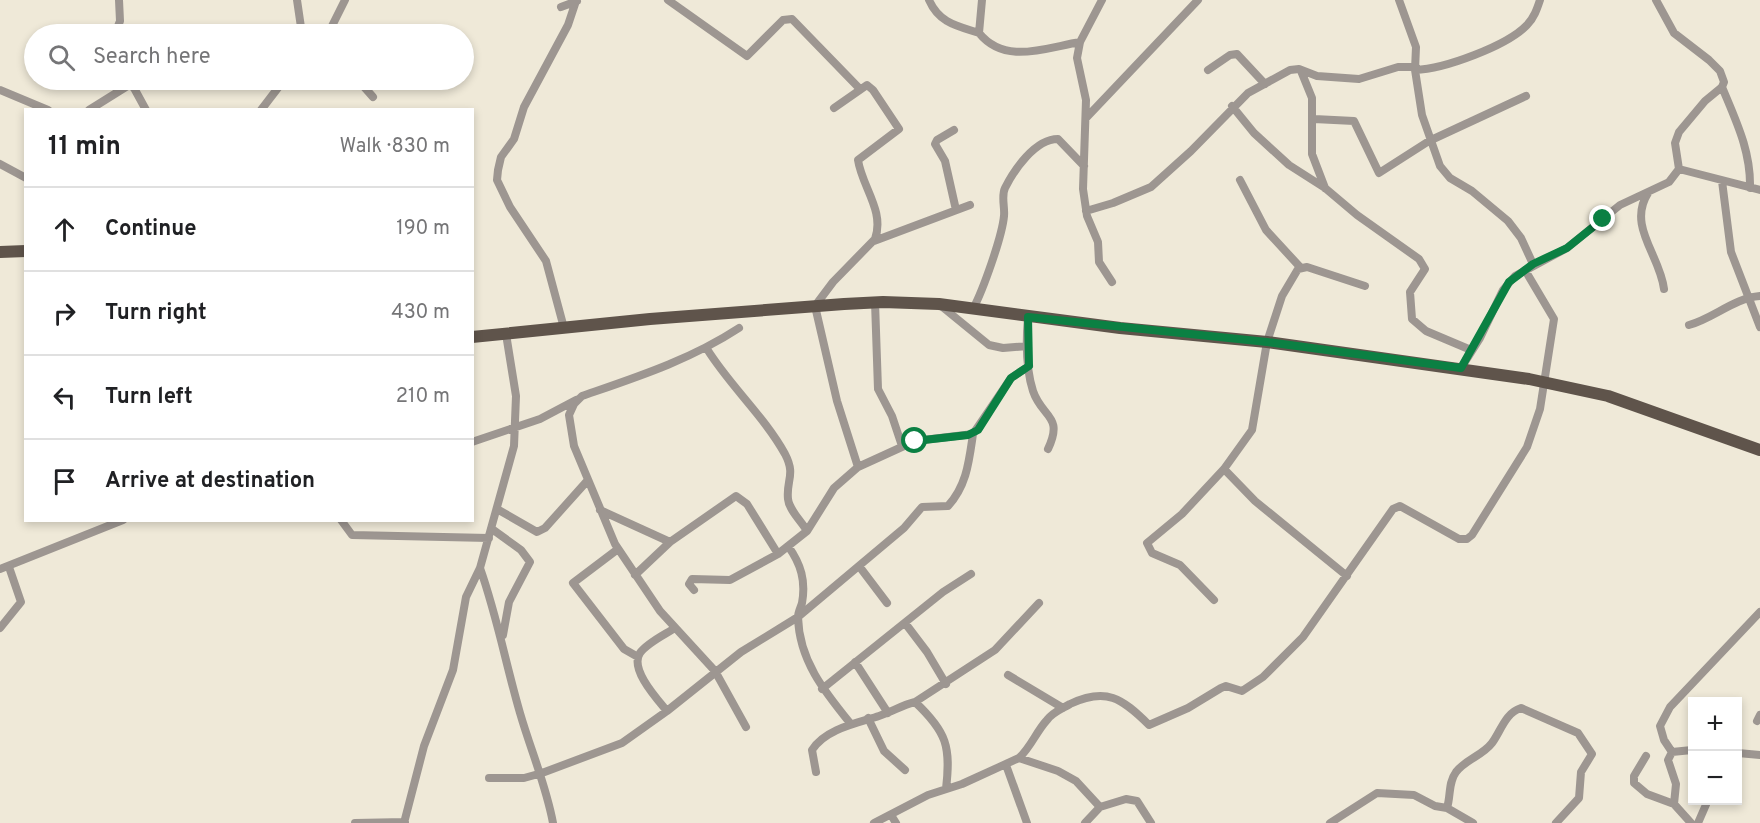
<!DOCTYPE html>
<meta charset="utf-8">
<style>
:root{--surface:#fff;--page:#f6f6f6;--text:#202124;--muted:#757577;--line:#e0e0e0}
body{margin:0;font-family:Overpass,sans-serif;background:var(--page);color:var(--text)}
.controls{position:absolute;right:18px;bottom:18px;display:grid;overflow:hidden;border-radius:0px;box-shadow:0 3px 9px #0003}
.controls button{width:54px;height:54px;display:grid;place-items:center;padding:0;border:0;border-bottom:2px solid var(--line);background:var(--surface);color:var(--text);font:30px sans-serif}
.stop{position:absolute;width:18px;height:18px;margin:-14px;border:4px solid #0b8043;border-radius:50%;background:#fff}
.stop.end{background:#0b8043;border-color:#fff;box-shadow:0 2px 6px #0008}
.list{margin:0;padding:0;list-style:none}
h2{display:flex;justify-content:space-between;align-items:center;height:78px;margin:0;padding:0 24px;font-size:26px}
h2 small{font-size:20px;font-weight:400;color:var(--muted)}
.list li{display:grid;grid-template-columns:39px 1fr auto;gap:18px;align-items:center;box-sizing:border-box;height:84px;padding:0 24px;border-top:2px solid var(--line)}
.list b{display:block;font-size:22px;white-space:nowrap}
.list em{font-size:20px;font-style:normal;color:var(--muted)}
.icon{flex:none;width:33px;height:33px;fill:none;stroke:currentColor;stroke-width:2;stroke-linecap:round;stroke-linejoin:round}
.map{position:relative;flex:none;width:1760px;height:823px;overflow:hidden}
.search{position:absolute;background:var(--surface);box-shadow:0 3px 9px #0003;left:24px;top:24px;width:450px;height:66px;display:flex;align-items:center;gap:15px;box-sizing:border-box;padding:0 21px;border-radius:33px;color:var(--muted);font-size:22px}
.panel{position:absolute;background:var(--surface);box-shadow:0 3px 9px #0003;left:24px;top:108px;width:450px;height:414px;border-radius:0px}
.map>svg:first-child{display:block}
</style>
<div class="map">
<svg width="1760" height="823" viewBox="0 0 1760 823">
<rect width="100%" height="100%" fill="#efe9d8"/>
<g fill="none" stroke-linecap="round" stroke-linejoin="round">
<path stroke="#9d9691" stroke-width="8" d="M 297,0 L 302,34
M 668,0 L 747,56 L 783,20 L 792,19 L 859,88
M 929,0 C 939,23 957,26 979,33
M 982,0 L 979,33 C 1005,65 1044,48 1080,42
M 1102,0 L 1080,42 L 1077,58 L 1086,100 L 1083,189 L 1087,216 L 1098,242 L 1099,262 L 1112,282
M 1399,0 L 1416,47 L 1415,70 L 1422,115 L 1440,166 L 1450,178 L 1472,191 L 1508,221 L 1521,238 L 1533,264
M 561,7 L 577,1
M 115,34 L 120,21 L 119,0
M 328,34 L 345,0
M 1208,70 L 1230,55 L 1237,54 L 1265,84
M 1415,70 C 1444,69 1507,46 1527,25 C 1534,18 1537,9 1540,0
M 1301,71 L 1312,98 L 1312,154 L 1325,188
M 123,80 L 134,88 L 146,110
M 358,80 L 373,97
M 1722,87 C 1736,121 1751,151 1750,188
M 0,90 L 48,110
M 1232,106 L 1254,133 L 1289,165 L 1325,188 L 1357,215 L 1419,259 L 1425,269 L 1410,292 L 1412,319 L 1426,331 L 1471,350
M 834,108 L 867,85 L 873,90 L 899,129 L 858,160 C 862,187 885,211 875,239 L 833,282 L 815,306 L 837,401 L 858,467
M 89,110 L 129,85
M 261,110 L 284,80
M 1086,118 L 1198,0
M 1314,119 L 1354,121 L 1379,173 L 1429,141 L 1526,96
M 954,130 L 937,140 L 935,144 L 945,161 L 956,210
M 0,164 L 26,178
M 1679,169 L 1760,190
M 1240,180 L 1266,230 L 1300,267
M 1722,181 L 1731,252 L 1760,327
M 1648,193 C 1627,226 1660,255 1664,289
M 1086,211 L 1113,203 L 1151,187 L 1191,151 L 1248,93 L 1290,70 L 1299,69 L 1317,76 L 1359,79 L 1398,67 L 1416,67
M 874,241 L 970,205
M 875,302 L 878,389 L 892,416 L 902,446
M 940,305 L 989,345 L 1003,348 L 1028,346
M 973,309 C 983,290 1002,237 1004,216 C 1005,207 1001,196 1005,188 C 1014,170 1035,139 1058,139 L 1084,166
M 1028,317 C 1026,340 1026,369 1033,391 C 1042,418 1064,415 1048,449
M 1689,325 C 1714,318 1734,298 1760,296
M 564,328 L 546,261 L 510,207 L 497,180 L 498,170 L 501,157 L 514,139 L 524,107 L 568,25 L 576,1
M 739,328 C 690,360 637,377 582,396 L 574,404 L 569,415 L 574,446 L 615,544 L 660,611 L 715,671 L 746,727
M 707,349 C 730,386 764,416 785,454 C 796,475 786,480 788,499 C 789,510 802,522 807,531
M 1461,368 L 1480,338 L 1503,290 L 1515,276 L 1567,248 L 1620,205 L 1669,182 L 1679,169 L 1675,143 L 1679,132 L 1705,101 L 1722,87 L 1724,82 L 1720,71 L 1709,60 L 1674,33 L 1656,0
M 472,442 L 540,419 L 576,400
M 1224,469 L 1255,501 L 1347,576
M 497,509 L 537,532 L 545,528 L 588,480
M 600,510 L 670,542
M 341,520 L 352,535 L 489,538
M 492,529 L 521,550 L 530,562 L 509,602 L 503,635
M 788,546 C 801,564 806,581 802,603 C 801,607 798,612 798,617 C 799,660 824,691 850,723
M 618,549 L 573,583 L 624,649 L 638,657
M 859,566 L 887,603
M 480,568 C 497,616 506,665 520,713 C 531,751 546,785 553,823
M 0,569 L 123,520
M 635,575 L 670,542 L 736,496 L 747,504 L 778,554
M 694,590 L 689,584 L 692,579 L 730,580 L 778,554 L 807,531 L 834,488 L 858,467 L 915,441 L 973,434 L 1011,378 L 1029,366
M 1214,600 L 1180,565 L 1152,553 L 1147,543 L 1182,514 L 1224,469 L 1252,430 L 1267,342 L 1282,296 L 1298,269 L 1307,267 L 1365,286
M 905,623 L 927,652 L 946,684
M 0,628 L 21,602 L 9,567
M 855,662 L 888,713
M 1008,675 L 1063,708
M 822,689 L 943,592 L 971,574
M 915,702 L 995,650 L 1039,603
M 667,711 C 658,700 629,669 640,653 C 647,643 664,635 675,628
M 868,718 L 884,751 L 905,770
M 1757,721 L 1760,715
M 1672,752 L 1664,740 L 1660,726 L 1670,707 L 1760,612
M 1738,753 L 1760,755
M 1646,756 L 1634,776 L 1634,783 L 1647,794 L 1674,804
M 1019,758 C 1031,747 1036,732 1047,720 C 1053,712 1062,709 1070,704 C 1106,687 1122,698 1149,725 L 1188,708 L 1221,688 L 1226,686 L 1242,691 L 1263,677 L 1303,637 L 1393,509 L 1400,506 L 1459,539 L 1467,539 L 1472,535 L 1527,447 L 1540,409 L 1554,319 L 1525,270
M 1006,765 L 1027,823
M 816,772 L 812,750 C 825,729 857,723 879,716 C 892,712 902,705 915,702 C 947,732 951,747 946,789
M 489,778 L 524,778 L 542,773 L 622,743 L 667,711 L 741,652 L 798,617 L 904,528 L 922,507 L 948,506 C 967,485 969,461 973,434
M 1447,808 C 1451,795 1448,783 1456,772 C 1466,759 1482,756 1492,743 C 1501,731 1505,713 1521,708 L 1578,733 L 1592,754 L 1581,772 L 1579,798 L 1556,823
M 891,815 L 896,823
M 355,823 L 405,822
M 404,823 L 424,746 L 453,670 L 466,597 L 480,568 L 514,446 L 516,396 L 506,334
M 874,823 L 928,795 L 962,784 L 1019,758 L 1058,771 L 1076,781 L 1100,807 L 1126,799 L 1137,801 L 1151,823
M 1085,823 L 1100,807
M 1330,823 L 1377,793 L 1414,795 L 1435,806 L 1447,808 L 1473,823
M 1691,823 L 1674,804 L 1676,784 L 1668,760 L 1672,752 L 1692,750
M 1698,823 L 1708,800"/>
<path stroke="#5f544b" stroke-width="12" d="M 0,252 L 26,251
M 472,337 L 650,319 L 844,304 L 883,302 L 939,304 L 1120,328 L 1267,342 L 1529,379 L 1608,396 L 1760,450"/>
</g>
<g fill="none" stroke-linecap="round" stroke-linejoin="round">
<path stroke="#0b8043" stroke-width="8" d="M 915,441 L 968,435 L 978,430 L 1011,378 L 1029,366 L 1028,317 L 1267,342 L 1461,368 L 1509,282 L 1533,264 L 1567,248 L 1603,219"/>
</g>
</svg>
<div class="controls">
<button>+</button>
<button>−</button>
</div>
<div class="stop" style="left:915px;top:441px"></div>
<div class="stop end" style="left:1603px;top:219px"></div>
<div class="search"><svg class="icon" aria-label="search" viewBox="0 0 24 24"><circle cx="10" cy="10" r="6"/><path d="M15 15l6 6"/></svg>Search here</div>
<section class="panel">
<h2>11 min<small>Walk · 830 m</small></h2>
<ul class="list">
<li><svg class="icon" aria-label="ahead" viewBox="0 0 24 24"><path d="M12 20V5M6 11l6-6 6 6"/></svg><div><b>Continue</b></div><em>190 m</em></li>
<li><svg class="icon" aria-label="right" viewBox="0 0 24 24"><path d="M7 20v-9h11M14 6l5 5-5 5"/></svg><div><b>Turn right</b></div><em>430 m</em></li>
<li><svg class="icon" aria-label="left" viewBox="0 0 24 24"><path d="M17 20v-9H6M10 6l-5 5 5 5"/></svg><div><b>Turn left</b></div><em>210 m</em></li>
<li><svg class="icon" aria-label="arrive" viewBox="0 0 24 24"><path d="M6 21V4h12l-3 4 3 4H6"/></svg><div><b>Arrive at destination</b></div></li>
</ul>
</section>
</div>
